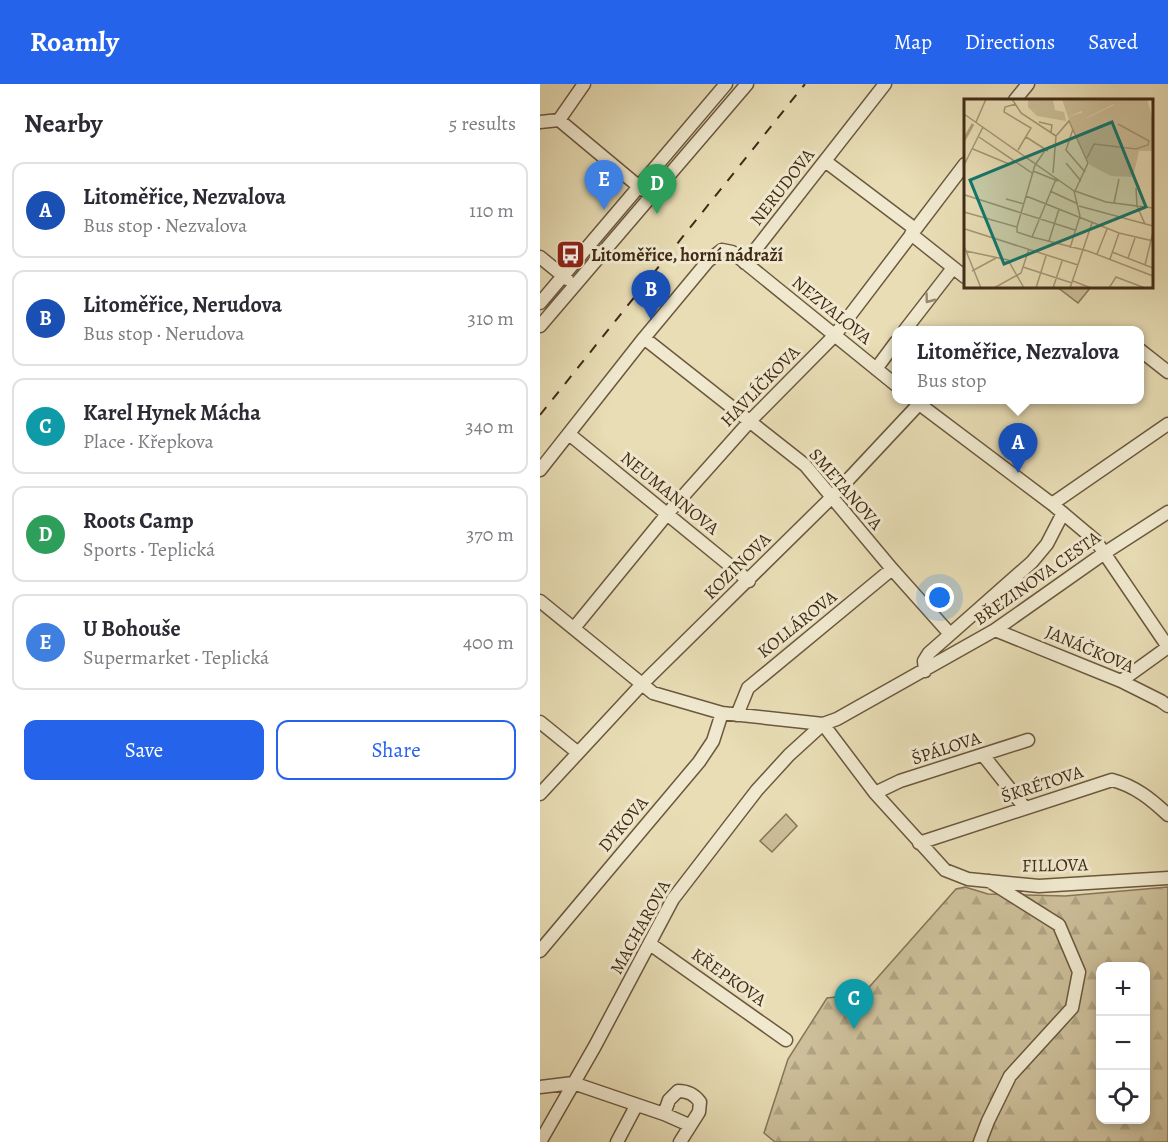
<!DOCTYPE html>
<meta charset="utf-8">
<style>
:root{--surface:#fff;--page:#f7f7f7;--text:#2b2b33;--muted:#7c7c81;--line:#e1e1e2;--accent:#2563eb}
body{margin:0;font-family:Alegreya,serif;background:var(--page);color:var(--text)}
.controls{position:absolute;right:18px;bottom:18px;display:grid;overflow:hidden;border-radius:12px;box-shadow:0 3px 9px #0003}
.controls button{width:54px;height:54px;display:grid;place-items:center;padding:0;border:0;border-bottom:2px solid var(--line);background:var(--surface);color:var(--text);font:30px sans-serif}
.you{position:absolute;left:400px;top:514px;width:21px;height:21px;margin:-15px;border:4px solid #fff;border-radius:50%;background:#1a73e8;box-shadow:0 0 0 9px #1a73e833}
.badge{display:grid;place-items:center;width:39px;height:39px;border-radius:50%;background:var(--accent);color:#fff;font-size:20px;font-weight:700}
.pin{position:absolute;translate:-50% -50px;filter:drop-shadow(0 2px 3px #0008)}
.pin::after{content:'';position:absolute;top:32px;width:21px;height:18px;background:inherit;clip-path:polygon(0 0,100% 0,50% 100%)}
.popup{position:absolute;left:352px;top:242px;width:252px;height:78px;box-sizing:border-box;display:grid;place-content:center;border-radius:12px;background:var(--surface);filter:drop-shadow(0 2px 4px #0005);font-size:20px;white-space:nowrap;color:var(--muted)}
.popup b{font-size:22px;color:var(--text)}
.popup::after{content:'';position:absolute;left:50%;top:100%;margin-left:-12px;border:12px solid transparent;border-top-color:var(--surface)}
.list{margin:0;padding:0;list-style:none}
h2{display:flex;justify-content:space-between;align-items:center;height:78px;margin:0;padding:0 24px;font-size:26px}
h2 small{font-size:20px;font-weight:400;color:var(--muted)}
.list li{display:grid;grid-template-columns:39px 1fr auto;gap:18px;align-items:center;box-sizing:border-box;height:96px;margin:0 12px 12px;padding:0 12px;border:2px solid var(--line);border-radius:12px}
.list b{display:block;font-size:22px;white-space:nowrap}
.list p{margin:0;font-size:20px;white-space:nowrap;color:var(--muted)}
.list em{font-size:20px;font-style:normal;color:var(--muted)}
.actions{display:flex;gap:12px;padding:18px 24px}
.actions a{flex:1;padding:14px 0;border:2px solid var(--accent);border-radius:12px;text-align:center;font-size:21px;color:var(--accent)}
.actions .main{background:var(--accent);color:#fff}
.icon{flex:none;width:33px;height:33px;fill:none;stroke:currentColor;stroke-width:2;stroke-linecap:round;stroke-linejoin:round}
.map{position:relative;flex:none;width:628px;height:1058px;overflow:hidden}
header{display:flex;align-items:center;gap:36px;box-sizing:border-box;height:84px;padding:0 30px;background:var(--accent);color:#fff}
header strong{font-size:28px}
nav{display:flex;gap:33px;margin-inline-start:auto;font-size:21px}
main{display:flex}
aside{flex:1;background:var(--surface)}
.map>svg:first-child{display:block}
</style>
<header>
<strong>Roamly</strong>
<nav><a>Map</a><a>Directions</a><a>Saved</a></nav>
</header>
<main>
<aside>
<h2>Nearby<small>5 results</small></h2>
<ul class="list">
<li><span class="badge" style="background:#1a4fb4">A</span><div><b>Litoměřice, Nezvalova</b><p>Bus stop · Nezvalova</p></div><em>110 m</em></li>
<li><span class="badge" style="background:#1a4fb4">B</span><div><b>Litoměřice, Nerudova</b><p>Bus stop · Nerudova</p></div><em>310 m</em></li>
<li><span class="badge" style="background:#0f9aa8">C</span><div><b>Karel Hynek Mácha</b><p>Place · Křepkova</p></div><em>340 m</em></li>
<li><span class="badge" style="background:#2e9e5b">D</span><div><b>Roots Camp</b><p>Sports · Teplická</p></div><em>370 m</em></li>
<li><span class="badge" style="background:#3f7fe0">E</span><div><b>U Bohouše</b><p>Supermarket · Teplická</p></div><em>400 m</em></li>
</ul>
<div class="actions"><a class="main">Save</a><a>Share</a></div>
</aside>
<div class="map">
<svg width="628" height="1058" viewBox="0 0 628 1058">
<defs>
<pattern id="forest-firs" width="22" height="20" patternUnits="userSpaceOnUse" patternTransform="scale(1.5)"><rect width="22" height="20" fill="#ccbf9a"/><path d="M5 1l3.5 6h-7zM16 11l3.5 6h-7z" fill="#b0a484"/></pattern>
</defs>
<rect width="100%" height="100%" fill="#e8ddb5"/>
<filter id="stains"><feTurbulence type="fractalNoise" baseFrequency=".00333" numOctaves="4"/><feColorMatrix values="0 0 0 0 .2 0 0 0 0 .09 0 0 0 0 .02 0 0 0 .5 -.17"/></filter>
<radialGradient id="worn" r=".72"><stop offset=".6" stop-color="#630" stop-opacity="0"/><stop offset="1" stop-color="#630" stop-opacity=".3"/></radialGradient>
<path fill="url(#forest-firs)" stroke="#867558" stroke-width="1.5" fill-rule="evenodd" d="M 425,803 L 448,810 L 525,812 L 628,803 L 628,1058 L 235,1058 L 224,1049 L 248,975 L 287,914 L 323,910 L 416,805 ZM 560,882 L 606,882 L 606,1036 L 560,1036 Z"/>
<path fill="#ccbf9a" stroke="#867558" stroke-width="1.5" d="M 551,203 L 538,219 L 517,203 L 551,202 Z
M 246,730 L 257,742 L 232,768 L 220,757 Z"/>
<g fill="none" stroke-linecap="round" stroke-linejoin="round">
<defs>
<path id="minor" d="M 475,16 L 488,0
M 19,36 L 103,106
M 0,38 L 19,36 L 44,0
M 285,77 L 375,145
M 371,150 L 425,193
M 0,173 L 27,195
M 205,179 L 345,0
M 0,219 L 186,0
M 0,242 L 207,0
M 365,246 L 413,184
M 104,254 L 265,381 L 352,485 L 410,550
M 600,266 L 628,288
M 336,285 L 356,258
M 374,316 L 512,420 L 556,457 L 628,563
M 29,350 L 209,497
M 0,386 L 104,254 L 168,177 L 182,166 L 192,168 L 356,301
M 512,420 L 628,340
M 0,517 L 113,609 L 182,629 L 283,640 L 297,635 L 455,546 L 563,470 L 628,428
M 34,544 L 128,429 L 210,337 L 295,251 L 425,80
M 455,546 L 581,597 L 621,617 L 628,622
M 385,587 L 384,577 L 389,569 L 492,478 L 507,460 L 523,429
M 581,597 L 628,563
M 197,631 L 208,604 L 352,485
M 0,638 L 37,668
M 283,640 L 335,709 L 405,786 L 428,795 L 499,802 L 628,794
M 443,671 L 485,724
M 335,709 L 360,697 L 488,656
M 0,710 L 102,600 L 291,414 L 379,320
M 379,759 L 572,696 C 595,702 611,715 628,731
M 110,860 L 246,956
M 0,867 L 159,678 L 173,657 L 182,629
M 0,1003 L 33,999 L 124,1030 L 149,1041
M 124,1030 L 129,1016 L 138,1007 C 148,1007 154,1010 160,1018 L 159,1028 L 140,1058
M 0,1058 L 55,962 L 133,815 L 217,706 L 249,671 L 283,640
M 77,1058 L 96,1022
M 440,1058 L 448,1037 L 470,992 L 532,924 L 539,888 L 519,841 L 449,797"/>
</defs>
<use href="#minor" stroke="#6b583e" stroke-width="15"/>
<use href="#minor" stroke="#f0e9cf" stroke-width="12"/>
<path stroke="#412b16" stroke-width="2" stroke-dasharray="10 10" stroke-linecap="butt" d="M 0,331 L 265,0"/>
</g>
<defs><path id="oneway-chevron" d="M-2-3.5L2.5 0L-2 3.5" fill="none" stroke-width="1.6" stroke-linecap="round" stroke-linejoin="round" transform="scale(1.5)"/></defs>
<use stroke="#988a72" href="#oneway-chevron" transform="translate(389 215) rotate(127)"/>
<defs>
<symbol id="bus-square" viewBox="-11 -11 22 22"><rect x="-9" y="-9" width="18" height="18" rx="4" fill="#8f2418" stroke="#f0e9cf"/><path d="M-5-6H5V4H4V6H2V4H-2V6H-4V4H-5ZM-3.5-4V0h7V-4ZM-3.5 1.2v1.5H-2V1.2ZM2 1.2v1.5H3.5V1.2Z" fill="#fff"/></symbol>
</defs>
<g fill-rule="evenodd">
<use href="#bus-square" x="14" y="154" width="33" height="33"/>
</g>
<g text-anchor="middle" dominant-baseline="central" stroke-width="6" stroke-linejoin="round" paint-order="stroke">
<g font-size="18" fill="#412b16" stroke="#f0e9cf">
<text transform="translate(242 103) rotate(-52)">NERUDOVA</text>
<text transform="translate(292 226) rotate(39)">NEZVALOVA</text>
<text transform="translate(220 302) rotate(-46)">HAVLÍČKOVA</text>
<text transform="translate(306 405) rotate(49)">SMETANOVA</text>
<text transform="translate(130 409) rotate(39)">NEUMANNOVA</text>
<text transform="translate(197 482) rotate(-45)">KOZINOVA</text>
<text transform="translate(497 494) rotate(-35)">BŘEZINOVA CESTA</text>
<text transform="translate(257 540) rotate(-39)">KOLLÁROVA</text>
<text transform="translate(550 565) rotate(23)">JANÁČKOVA</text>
<text transform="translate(406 664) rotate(-18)">ŠPÁLOVA</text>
<text transform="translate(502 700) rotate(-18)">ŠKRÉTOVA</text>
<text transform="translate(83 740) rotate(-50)">DYKOVA</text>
<text transform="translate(515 781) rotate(-1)">FILLOVA</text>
<text transform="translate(100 843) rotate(-61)">MACHAROVA</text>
<text transform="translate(189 893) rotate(35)">KŘEPKOVA</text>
</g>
<g font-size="18" font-weight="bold" fill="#412b16" stroke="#f0e9cf" text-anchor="start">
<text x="51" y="171">Litoměřice, horní nádraží</text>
</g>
</g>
<g transform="translate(424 15)">
<rect width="189" height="189" fill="#e8ddb5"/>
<path d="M 64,0 L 96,0 L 89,1 L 91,11 L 100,13 L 102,22 L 73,17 L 64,8 Z" fill="#ccbf9a"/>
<path d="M 148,0 L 183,0 L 189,21 L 189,52 L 175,52 L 169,78 L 147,77 L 126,66 L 104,18 L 119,13 L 123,19 L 150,6 Z" fill="#ccbf9a"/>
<path d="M 98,0 L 148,0 L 150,5 L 122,19 L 118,12 L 104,18 Z" fill="#ccbf9a"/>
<path fill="none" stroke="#afa07f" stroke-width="3" d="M 0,41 L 9,25"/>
<path fill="none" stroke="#a59675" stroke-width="1.5" d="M 48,0 L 57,14 L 92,37M 52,5 L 41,8 L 40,13 L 67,29 L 54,51M 0,15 L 110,92 L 116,117 L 106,149M 12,23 L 22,0M 75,23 L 88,26 L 87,33M 109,30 L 102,51 L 121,73M 15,38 L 68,74M 62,38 L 84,52M 9,50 L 45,65M 123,59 L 130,45 L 172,50 L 184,46 L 185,42 L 154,25M 102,64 L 117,82M 0,66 L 19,28M 69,72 L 94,82M 89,74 L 92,37 L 105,22 L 124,64 L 111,92M 0,85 L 0,104M 172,89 L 173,107 L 181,125M 86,92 L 114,105M 111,92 L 142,103 L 189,109M 1,96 L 111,131M 62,97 L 155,134 L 189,142M 42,100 L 60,105M 150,104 L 155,80M 115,107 L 189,127M 0,113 L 53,128 L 53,133 L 68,138 L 124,152 L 189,177M 53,128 L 71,66 L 82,50M 1,130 L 114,166M 68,138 L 92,80M 85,142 L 95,110M 0,147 L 17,189M 2,152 L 44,161 L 60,189M 148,153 L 189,169M 133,155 L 143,130M 164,159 L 171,139M 146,160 L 155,134M 181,166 L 189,133M 59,168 L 108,184M 8,172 L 32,159M 109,182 L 127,189M 30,189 L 57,174 L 65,150M 72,189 L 82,157M 89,189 L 98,162M 106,189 L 128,124M 145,189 L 152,178 L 181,189"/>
<path fill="#0f766e" fill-opacity="0.15" stroke="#0f766e" stroke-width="3" d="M 148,23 L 182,108 L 40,165 L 6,81 Z"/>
<rect width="189" height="189" fill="none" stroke="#412b16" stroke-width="3"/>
</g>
<rect width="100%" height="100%" filter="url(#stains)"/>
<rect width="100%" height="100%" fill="url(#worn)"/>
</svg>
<div class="controls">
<button>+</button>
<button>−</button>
<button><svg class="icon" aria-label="locate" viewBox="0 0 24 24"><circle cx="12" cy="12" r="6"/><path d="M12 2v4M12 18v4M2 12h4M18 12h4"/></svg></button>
</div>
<div class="you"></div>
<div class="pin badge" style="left:478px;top:389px;background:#1a4fb4">A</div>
<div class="popup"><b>Litoměřice, Nezvalova</b>Bus stop</div>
<div class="pin badge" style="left:111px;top:236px;background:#1a4fb4">B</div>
<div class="pin badge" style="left:314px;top:945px;background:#0f9aa8">C</div>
<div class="pin badge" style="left:117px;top:130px;background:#2e9e5b">D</div>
<div class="pin badge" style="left:64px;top:126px;background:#3f7fe0">E</div>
</div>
</main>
